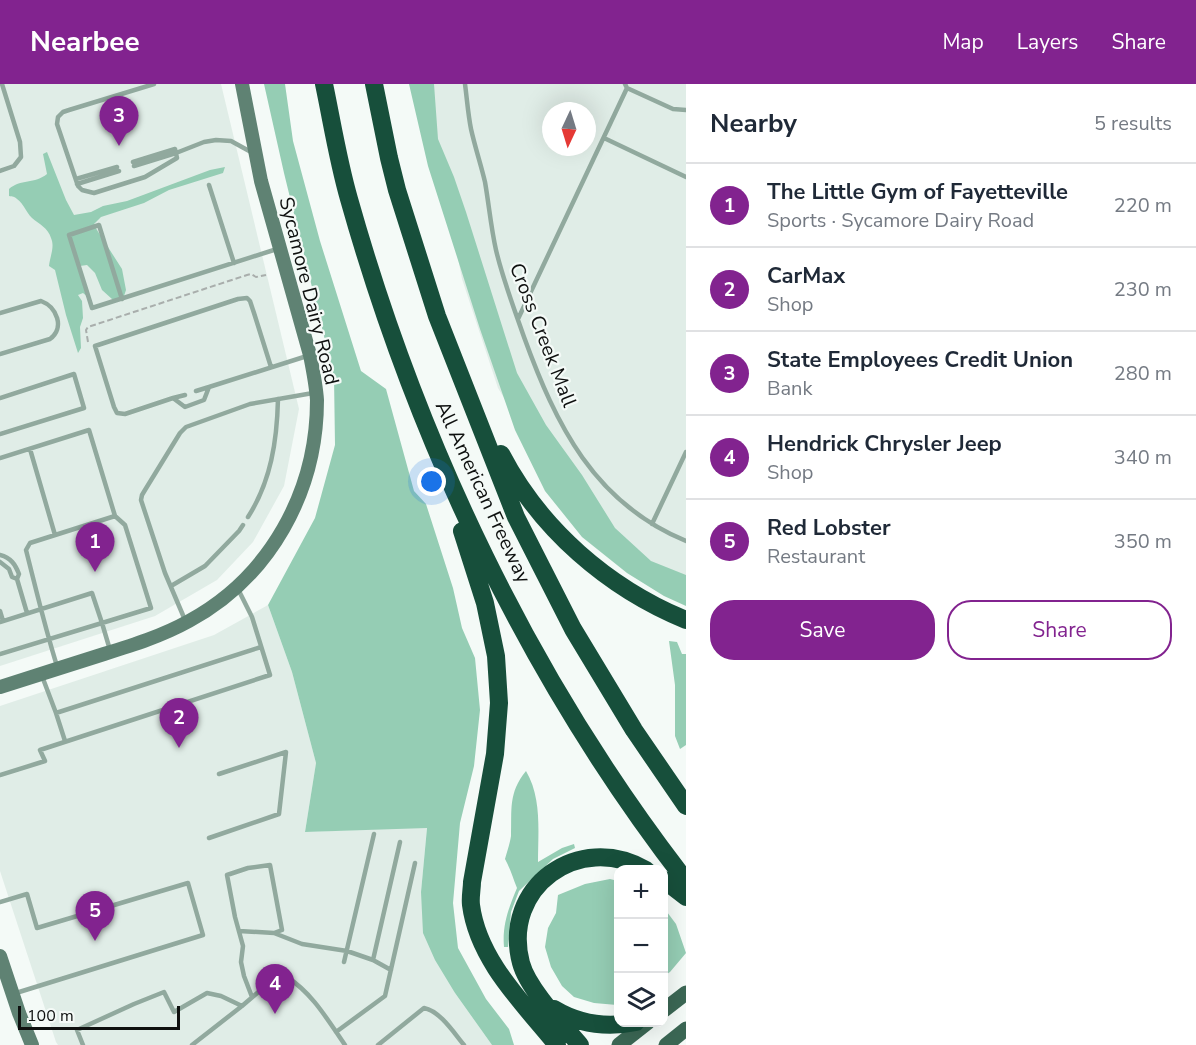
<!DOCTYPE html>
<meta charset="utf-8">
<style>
:root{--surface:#fff;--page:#f6f6f7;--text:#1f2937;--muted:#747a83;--line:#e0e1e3;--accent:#82238f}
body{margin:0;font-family:"Nunito Sans",sans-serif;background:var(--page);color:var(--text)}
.controls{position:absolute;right:18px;bottom:18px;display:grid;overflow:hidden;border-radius:12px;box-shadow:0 6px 24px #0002}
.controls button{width:54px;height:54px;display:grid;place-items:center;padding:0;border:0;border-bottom:2px solid var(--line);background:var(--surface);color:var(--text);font:30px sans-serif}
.compass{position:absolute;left:542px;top:18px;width:54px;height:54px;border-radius:50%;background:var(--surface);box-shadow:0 6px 24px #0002;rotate:184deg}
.scale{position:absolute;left:18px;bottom:15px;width:162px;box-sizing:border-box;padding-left:6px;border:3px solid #0e100f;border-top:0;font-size:16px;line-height:21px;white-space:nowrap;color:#0e100f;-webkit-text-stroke:4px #f4faf7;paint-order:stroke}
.you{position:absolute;left:432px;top:398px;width:21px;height:21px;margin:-15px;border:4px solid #fff;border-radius:50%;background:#1a73e8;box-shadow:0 0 0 9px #1a73e833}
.badge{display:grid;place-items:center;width:39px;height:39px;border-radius:50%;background:var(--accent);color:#fff;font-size:20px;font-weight:700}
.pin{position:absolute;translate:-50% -50px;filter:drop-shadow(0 2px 3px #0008)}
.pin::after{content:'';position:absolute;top:32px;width:21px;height:18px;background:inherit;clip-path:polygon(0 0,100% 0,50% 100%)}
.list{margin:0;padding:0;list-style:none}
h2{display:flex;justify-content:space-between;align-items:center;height:78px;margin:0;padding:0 24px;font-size:26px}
h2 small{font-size:20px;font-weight:400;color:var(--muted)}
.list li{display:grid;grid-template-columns:39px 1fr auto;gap:18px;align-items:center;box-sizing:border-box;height:84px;padding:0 24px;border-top:2px solid var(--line)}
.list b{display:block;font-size:22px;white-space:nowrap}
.list p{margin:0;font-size:20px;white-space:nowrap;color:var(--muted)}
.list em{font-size:20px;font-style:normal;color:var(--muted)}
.actions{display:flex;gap:12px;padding:18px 24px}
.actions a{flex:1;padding:14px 0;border:2px solid var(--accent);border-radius:24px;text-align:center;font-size:21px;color:var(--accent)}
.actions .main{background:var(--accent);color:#fff}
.icon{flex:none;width:33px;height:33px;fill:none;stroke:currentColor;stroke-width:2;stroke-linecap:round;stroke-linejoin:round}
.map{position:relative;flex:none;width:686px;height:961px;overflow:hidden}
header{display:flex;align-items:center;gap:36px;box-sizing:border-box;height:84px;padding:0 30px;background:var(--accent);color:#fff}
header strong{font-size:28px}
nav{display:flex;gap:33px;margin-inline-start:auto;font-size:21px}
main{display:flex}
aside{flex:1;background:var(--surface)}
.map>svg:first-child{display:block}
</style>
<header>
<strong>Nearbee</strong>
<nav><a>Map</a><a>Layers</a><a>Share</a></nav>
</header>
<main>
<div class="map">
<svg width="686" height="961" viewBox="0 0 686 961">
<rect width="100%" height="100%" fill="#f4faf7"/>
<path fill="#e0ede7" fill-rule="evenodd" d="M 0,0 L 221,0 L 299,325 L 284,402 L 253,458 L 217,496 L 155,532 L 0,582 Z
M 424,0 L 686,0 L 686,508 L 659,498 L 546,383 L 498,304 L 462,195 ZM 551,27 L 587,27 L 587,63 L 551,63 Z
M 268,521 L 292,588 L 316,679 L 305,748 L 427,743 L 421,808 L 455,909 L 492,961 L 58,961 L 56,958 L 0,787 L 0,622 L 214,551 Z"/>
<path fill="#95cdb4" d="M 264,0 L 285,0 L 293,57 L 320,157 L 361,287 L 386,305 L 414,407 L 426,420 L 453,504 L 462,544 L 475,574 L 480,626 L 474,682 L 460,739 L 453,819 L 458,864 L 486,915 L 509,945 L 514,961 L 492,961 L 455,909 L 435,876 L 423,849 L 421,808 L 427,744 L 305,748 L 316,679 L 292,588 L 268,521 L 315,434 L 335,361 L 334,293 L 284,89 Z
M 409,0 L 434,0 L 438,55 L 454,93 L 466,128 L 517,289 L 546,341 L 582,391 L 615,444 L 651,477 L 686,491 L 686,522 L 664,512 L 627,489 L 582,453 L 545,407 L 515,346 L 480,245 L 428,82 Z
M 47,68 L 66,116 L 74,131 L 91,128 L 103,122 L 127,117 L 210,86 L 225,83 L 223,89 L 169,106 L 144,119 L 101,133 L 94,140 L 97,146 L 122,185 L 126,206 L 123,215 L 112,215 L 102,206 L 95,189 L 87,181 L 80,182 L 89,214 L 83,209 L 78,211 L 82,217 L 83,234 L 80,243 L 81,264 L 78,269 L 66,231 L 55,186 L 49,182 C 50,172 55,163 51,154 C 48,144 39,140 32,134 C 26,128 24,120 17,115 C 14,112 13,113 9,112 L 9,105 C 20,95 35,100 47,90 L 43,70 Z
M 669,557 L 677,558 L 682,570 L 686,570 L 686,661 L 680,665 L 675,652 L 675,601 Z
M 526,687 C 542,714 538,748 538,778 L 562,764 L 574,760 L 575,764 L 553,775 L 519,807 L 511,828 L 508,863 L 504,863 C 502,841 509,823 517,804 C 513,794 510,784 505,775 C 507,768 510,759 511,752 C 512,726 508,709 526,687 Z
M 610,795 L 618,797 L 618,921 L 617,921 L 594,919 L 574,913 L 562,902 L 551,883 L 545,863 L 548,844 L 556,829 L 558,811 L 585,800 Z
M 664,824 L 676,840 L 686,869 L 670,888 L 664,892 Z"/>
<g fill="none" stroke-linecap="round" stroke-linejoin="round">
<path stroke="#a9aeac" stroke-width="2" stroke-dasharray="6 3" stroke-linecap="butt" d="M 88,258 L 86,246 L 88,243 L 247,191 L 251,190 L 256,193 L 266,191"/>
<path stroke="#91a99e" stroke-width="4.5" d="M 465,0 C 467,15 468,30 471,45 C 475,63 481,81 485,98 C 489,121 491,144 496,166 C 503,196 514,224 524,253 C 556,341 594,419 686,457
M 625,0 L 627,4 L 673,25 L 686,26
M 604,54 L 686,93
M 133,78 L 175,65 L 177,74 L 145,93 L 94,109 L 82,106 L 78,102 L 57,40 L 58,33 L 63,28 L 69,26 L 154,0
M 134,82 L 176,69 L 204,58 L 216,56 L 231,57 L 251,68
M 0,87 L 14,82 L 21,73 L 20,58 L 2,0
M 76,95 L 117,83
M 77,100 L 119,87
M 209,101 L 234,179
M 122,215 L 99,141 L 69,151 L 92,224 L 277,165
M 0,229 L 41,217 C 57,223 65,244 50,255 L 0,270
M 518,235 L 627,4
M 271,283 L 254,229 L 250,217 L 247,214 L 238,215 L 95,262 L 114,323 L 117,329 L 125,330 L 173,314 L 185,323 L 204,316 L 209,303 L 307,272
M 196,307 L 209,303
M 0,314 L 74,290 L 84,324 L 0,350
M 173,314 L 185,311
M 30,365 L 55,451
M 0,374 L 89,346 L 115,432 L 125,441 L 151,524 L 102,539 L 110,566
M 248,433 C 271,397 277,357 278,315
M 652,440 L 686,368
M 0,471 C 11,474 15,480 19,490 L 17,495 L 27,529
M 0,478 L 9,485 L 12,493 L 17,495
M 171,502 L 205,482 L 239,447 L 243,441
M 0,527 L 3,537
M 185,536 L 165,489 L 141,416 L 142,411 L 145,406 L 180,349 L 186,343 L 250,320 L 313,309
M 0,538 L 92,509 L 102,539 L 0,570
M 57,582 C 45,544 36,505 26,466 L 30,459 L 115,432
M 42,592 L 56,629 L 261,563
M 56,629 L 65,657
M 0,691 L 45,677 L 40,666 L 270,591 L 252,533 L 238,505
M 209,754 L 279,730 L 286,668 L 219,690
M 0,818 L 27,810 L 37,844 L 188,799 L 203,851 L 16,909
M 239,847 L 274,849 L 282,846 L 270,781 L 248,784 L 227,791 L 235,833 L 243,862 L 241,878 L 244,892 L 252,913
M 274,849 L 302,860 L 347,867 L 373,876 L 391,886
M 373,876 L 400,758
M 344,878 L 374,750
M 336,948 L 385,912 L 415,779
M 83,961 L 77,946 L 134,920 L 164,908 L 174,928 L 207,909 L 221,912 L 242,922
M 192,961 L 242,922 L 270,898 L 277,894 L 287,893 C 313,910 327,935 345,961
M 378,961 L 424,924 C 440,927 454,949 464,961"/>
<path stroke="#5f8273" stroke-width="14" d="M 0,603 C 35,592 69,581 104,570 C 133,561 162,552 189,537 C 270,493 317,408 317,316 C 316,301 313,286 310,271 L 261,97 L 242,0
M 0,872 L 19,929 L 32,961"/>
<path stroke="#3b6754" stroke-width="15" d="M 664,926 L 686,909
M 619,961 L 648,938
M 666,961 L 686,945"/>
<path stroke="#174f3b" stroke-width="18" d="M 324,0 C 332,38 338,77 349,115 C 418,360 530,596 686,797
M 374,0 L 389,74 L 397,106 L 437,232 L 516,433 L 573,545 L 634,646 L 686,722
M 501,370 C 540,445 608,504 686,536
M 462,447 L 485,519 L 496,572 L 499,619 L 495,670 L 472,798 C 472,805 470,813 471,821 C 478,876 523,919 557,961
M 664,796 L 686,813
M 554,925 C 579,940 607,944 636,938
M 580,961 C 562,940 528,905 521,879 C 501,803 579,747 646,786"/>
</g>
<g text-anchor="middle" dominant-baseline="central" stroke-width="4.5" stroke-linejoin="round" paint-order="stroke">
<g font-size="20" fill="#0e100f" stroke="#f4faf7">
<text transform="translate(309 207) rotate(76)">Sycamore Dairy Road</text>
<text transform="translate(543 251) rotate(69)">Cross Creek Mall</text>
<text transform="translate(483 408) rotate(65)">All American Freeway</text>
</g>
</g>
</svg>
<div class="controls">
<button>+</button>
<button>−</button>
<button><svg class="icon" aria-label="layers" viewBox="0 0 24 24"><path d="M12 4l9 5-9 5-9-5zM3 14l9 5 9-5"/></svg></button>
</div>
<svg class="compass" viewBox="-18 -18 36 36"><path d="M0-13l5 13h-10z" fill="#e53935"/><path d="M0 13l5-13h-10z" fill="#747a83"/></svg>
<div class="scale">100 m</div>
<div class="you"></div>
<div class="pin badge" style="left:95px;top:488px">1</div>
<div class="pin badge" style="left:179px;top:664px">2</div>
<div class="pin badge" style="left:119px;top:62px">3</div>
<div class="pin badge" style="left:275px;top:930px">4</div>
<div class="pin badge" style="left:95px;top:857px">5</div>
</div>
<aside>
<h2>Nearby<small>5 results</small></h2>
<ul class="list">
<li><span class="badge">1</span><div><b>The Little Gym of Fayetteville</b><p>Sports · Sycamore Dairy Road</p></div><em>220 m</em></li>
<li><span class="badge">2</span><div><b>CarMax</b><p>Shop</p></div><em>230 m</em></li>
<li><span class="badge">3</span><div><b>State Employees Credit Union</b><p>Bank</p></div><em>280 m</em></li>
<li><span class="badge">4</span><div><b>Hendrick Chrysler Jeep</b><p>Shop</p></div><em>340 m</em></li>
<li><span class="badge">5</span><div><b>Red Lobster</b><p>Restaurant</p></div><em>350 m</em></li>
</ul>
<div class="actions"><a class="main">Save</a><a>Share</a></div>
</aside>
</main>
